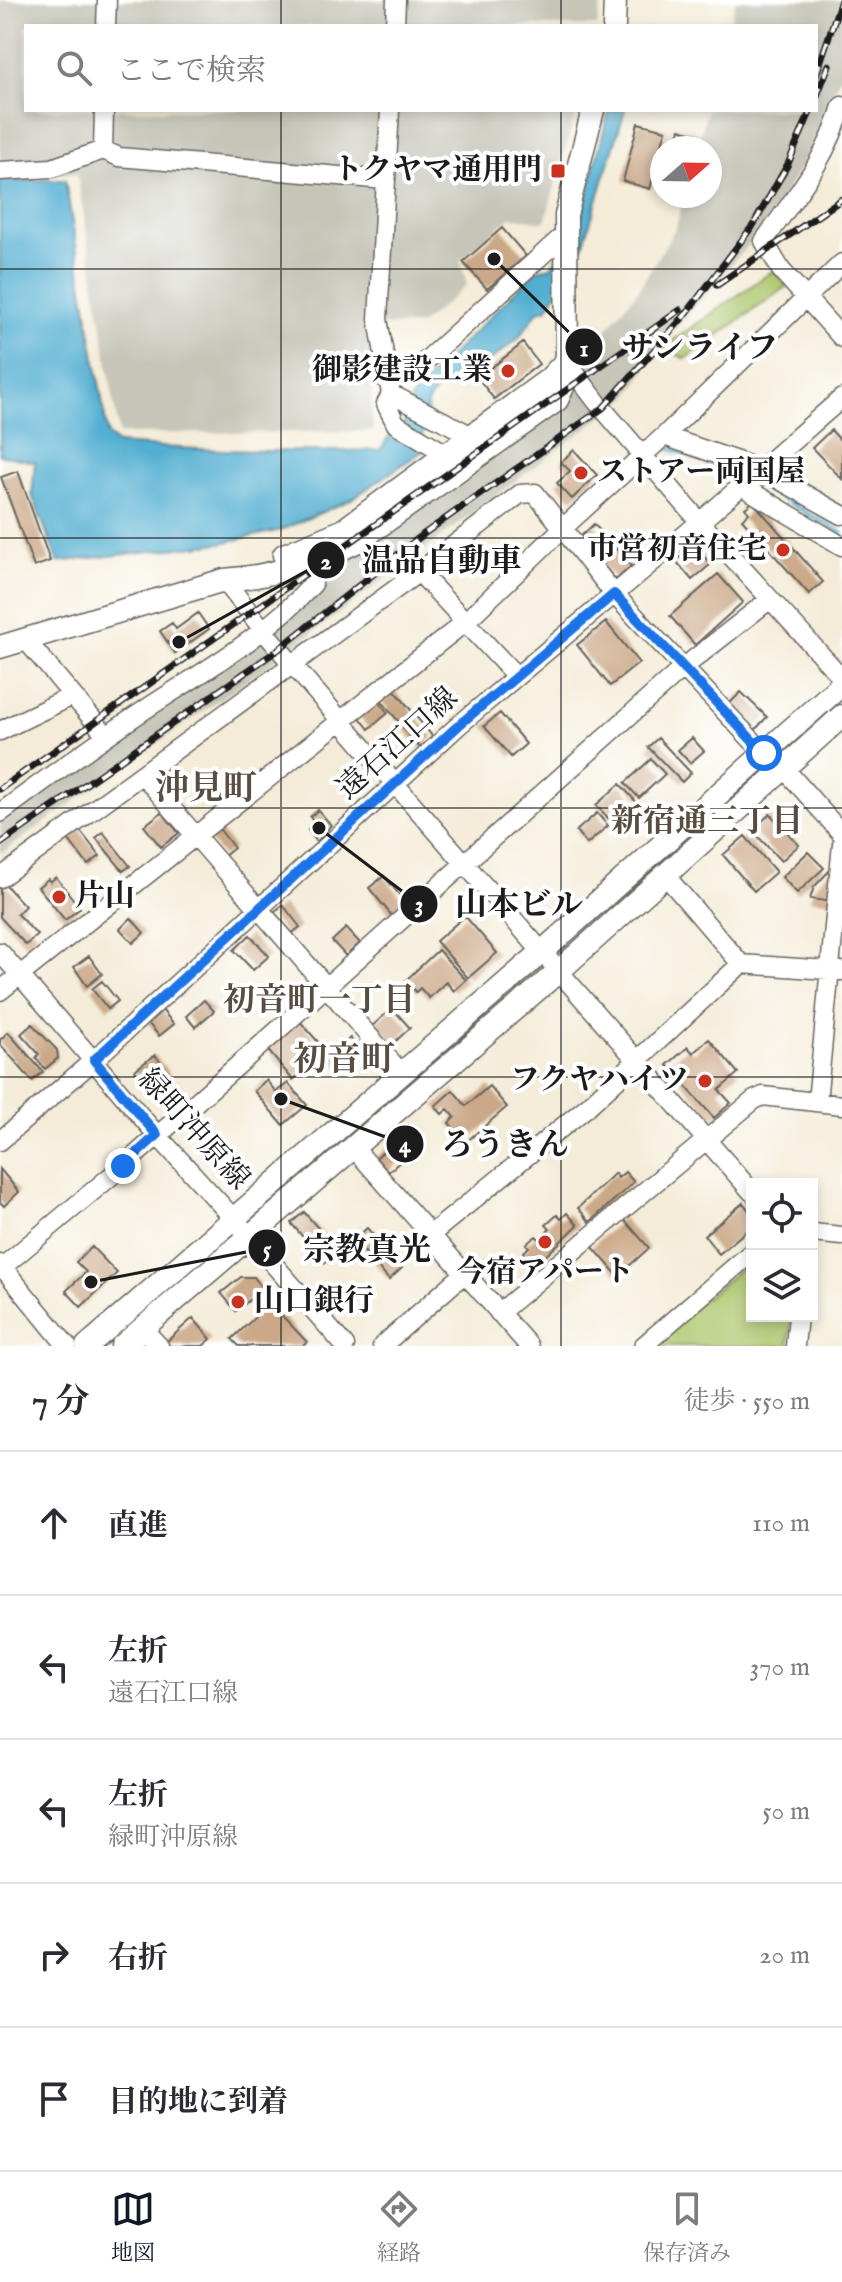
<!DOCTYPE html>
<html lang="ja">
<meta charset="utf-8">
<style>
:root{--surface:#fff;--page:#f7f7f7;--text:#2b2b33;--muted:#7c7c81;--line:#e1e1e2;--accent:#111827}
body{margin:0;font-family:"IM FELL English","Noto Serif JP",serif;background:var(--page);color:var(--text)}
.controls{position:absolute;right:24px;bottom:24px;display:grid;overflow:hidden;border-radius:0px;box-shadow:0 4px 12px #0003}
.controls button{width:72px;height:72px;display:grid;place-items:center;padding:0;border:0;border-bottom:2px solid var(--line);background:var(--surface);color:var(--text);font:40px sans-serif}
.compass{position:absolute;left:650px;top:136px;width:72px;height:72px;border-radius:50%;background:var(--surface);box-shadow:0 4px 12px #0003;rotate:70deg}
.stop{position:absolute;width:24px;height:24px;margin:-18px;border:6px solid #1a73e8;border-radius:50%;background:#fff}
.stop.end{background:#1a73e8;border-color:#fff;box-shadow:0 2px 8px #0008}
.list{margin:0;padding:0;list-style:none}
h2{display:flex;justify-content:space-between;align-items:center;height:104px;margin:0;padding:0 32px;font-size:34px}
h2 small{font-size:26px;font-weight:400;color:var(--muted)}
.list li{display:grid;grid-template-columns:52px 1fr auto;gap:24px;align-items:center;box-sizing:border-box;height:144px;padding:0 32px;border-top:2px solid var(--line)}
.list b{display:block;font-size:30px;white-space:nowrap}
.list p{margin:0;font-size:26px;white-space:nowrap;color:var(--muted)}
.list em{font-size:26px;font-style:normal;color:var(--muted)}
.icon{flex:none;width:44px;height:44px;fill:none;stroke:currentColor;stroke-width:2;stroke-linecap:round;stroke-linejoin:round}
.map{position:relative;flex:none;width:842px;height:1346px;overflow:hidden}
.search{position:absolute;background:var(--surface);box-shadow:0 4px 12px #0003;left:24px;right:24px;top:24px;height:88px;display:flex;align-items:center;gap:20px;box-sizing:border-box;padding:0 28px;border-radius:0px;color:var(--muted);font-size:30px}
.sheet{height:824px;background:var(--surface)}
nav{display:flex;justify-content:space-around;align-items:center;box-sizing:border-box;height:112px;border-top:2px solid var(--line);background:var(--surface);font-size:22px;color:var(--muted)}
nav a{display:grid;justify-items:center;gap:4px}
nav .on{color:var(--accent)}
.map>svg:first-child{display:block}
</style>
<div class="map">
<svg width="842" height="1346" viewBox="0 0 842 1346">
<rect width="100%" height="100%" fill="#fff"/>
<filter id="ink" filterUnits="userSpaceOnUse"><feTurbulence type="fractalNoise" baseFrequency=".0125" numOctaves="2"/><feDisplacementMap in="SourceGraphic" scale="16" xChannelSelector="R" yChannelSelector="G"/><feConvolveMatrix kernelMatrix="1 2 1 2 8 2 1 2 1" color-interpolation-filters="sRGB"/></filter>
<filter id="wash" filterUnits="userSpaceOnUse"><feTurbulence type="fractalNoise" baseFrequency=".006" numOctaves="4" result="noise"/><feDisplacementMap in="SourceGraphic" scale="32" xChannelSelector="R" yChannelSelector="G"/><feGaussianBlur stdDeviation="1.8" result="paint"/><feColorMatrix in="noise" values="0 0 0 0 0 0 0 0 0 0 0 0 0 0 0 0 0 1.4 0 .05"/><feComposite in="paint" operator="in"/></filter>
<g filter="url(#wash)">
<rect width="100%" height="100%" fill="#f4ecd8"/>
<path fill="#c6c5b8" d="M 0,0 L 602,0 L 597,26 L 26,26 L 26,110 L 576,110 L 545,222 L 511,217 L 460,260 L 467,285 L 420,325 L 373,326 L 371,402 L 374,431 L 119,434 L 77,174 L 0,172 Z
M 736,0 L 842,0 L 842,72 L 805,160 L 760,232 L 664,341 L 628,397 L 292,648 L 0,854 L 0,817 L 246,638 L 394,522 L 584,356 L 637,292 L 676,227 L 684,196 L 710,196 L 710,148 L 697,148 L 707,110 L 816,110 L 816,26 L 729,26 Z"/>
<path fill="#aec86e" stroke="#657245" stroke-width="2" d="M 774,270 L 787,286 L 685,359 L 664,347 Z
M 752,1259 L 752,1316 L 792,1316 L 788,1346 L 647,1346 Z"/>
<path fill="#52afd1" stroke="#376676" stroke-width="2" d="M 609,110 L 625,110 L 583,246 L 548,308 L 538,311 L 518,339 L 466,379 L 454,380 L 434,392 L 427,404 L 428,419 L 419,445 L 424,450 L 350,500 L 281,530 L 221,543 L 58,562 L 32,495 L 35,462 L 0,455 L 0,180 L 65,180 L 108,436 L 118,444 C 206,451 292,453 380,450 L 392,433 L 406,421 L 404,411 L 418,388 L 537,270 L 551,267 L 580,223 Z"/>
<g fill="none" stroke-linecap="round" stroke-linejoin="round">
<path stroke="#52afd1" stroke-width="4" d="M 670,448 L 742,477
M 754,483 L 842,533"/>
</g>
<g id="blocks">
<path fill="#cba887" d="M 638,123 L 666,130 L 650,189 L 623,181 Z
M 680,129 L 699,135 L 696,148 L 675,148 Z
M 502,228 L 526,256 L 487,289 L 463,262 Z
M 523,343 L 539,364 L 494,399 L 478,378 Z
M 831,430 L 842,442 L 842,479 L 812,448 Z
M 574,450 L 597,475 L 572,499 L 557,483 L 570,471 L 561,462 Z
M 18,471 L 50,561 L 34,567 L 1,477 Z
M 753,502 L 823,582 L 809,594 L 742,519 L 749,513 L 745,508 Z
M 594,524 L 631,566 L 616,580 L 579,538 Z
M 688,550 L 698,551 L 711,564 L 692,580 L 676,561 Z
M 718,574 L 743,602 L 695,645 L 670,616 Z
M 198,613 L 209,629 L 175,653 L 160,631 L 172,623 L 176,629 Z
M 606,622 L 639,663 L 610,686 L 577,645 Z
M 389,683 L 433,737 L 420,748 L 376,694 Z
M 741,692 L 767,717 L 754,731 L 728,705 Z
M 373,694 L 388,713 L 369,729 L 354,710 Z
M 500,713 L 526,744 L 511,757 L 484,726 Z
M 658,738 L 691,773 L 682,782 L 648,747 Z
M 692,738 L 704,751 L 690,763 L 678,750 Z
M 651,759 L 665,774 L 639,798 L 625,783 Z
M 620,784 L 648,815 L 631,830 L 617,814 L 611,821 L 596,805 Z
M 318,810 L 331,825 L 317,842 L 308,830 L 315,824 L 310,817 Z
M 162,812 L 179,833 L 161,847 L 144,826 Z
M 597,813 L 608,826 L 587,844 L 576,831 Z
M 770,814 L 799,845 L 781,861 L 752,830 Z
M 73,822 L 100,856 L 88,865 L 62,831 Z
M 214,822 L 234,848 L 223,857 L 202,831 Z
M 103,832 L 130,866 L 123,871 L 96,838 Z
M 745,836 L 776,872 L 754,891 L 723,855 Z
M 808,852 L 824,868 L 797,893 L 782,877 Z
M 831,869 L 835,902 L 810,899 L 814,887 Z
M 384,876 L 407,904 L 392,916 L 369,888 Z
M 56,877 L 80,908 L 65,920 L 38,887 L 48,879 L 50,882 Z
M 0,879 L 25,906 L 17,914 L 37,935 L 26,945 L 0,917 Z
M 283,905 L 300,927 L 287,937 L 270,915 Z
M 465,916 L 497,953 L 468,978 L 436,941 Z
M 131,918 L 144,933 L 133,943 L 120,929 Z
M 346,928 L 360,943 L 346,956 L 332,941 Z
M 250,935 L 269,956 L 253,970 L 234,950 Z
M 438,950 L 466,980 L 454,991 L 446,982 L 429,998 L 420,988 L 416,992 L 406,980 Z
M 89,956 L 102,974 L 87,986 L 74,967 Z
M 102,981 L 118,1001 L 108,1009 L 92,989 Z
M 204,1000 L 214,1011 L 195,1027 L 186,1016 Z
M 392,1008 L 410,1028 L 387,1049 L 369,1029 Z
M 162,1010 L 174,1024 L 159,1036 L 147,1022 Z
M 298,1019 L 326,1051 L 293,1080 L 265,1047 Z
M 32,1024 L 57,1050 L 58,1058 L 45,1069 L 36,1058 L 39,1054 L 21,1034 Z
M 8,1032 L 43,1072 L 32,1081 L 0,1044 L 0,1040 Z
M 350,1038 L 360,1050 L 340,1068 L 329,1056 Z
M 709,1039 L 738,1073 L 719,1090 L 731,1103 L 714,1118 L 667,1065 L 688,1047 L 693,1053 Z
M 155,1055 L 170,1074 L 150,1089 L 135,1070 Z
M 266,1080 L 276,1092 L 288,1083 L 307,1105 L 283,1125 L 254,1091 Z
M 489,1086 L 507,1107 L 466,1142 L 449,1123 L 455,1117 L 448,1109 L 442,1114 L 435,1106 L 453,1090 L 466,1106 Z
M 408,1130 L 421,1144 L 388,1172 L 376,1158 Z
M 0,1169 L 19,1192 L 4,1206 L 0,1202 Z
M 625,1172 L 634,1182 L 590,1222 L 578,1208 L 615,1173 L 618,1178 Z
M 743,1203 L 752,1214 L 752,1226 L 719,1254 L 704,1235 Z
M 304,1212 L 339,1252 L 325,1263 L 291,1223 Z
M 567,1213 L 578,1225 L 535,1266 L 523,1253 L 529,1247 L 526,1244 L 536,1236 L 539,1239 L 550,1229 L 546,1225 L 557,1215 L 561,1219 Z
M 623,1218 L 649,1248 L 618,1276 L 592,1246 Z
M 367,1228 L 402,1268 L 389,1280 L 354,1240 Z
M 92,1247 L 117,1273 L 81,1307 L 66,1291 L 86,1272 L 76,1262 Z
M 241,1277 L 254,1277 L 263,1289 L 236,1311 L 221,1293 Z
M 270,1303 L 307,1342 L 303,1346 L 239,1346 L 232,1339 Z
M 193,1318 L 211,1339 L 203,1346 L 170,1346 L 166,1342 Z"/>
</g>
</g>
<g filter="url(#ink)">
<use href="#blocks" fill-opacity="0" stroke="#68655e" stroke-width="2"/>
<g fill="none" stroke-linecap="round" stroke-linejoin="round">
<defs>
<path id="minor" d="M 106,26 L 107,0
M 395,26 L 396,0
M 842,106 C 828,158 794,198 764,241 L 781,270 L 842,338
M 390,110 L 378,319 L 391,394 L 386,404 L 396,424 L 448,455
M 103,150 L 104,110
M 0,171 L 52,168 L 103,150 L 119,157 L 386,180
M 566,361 L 597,402 L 700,522 L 842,678
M 387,381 L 421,365 L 565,234
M 391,394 L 472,436
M 664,436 L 760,469 L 842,515
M 740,485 L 842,546
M 419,572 L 516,676
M 224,580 L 268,636 L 396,785 L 752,1192
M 25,639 L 106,735
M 0,731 L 72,696
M 783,767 L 842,834
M 142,774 L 401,1073
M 0,813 C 48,778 96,742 146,709 C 204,671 266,636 313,584 L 309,562
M 665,875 L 741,964 L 842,971
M 0,878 L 419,572 L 520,494 L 535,493 L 614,594 L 764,753
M 0,952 L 157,1135 L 235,1220 L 345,1346
M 0,991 L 464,623 L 564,527 L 664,436 L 842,263
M 817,1102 L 842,844
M 0,1141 L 94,1060 L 459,725 L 700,522 L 842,398
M 353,1147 L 529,1346
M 812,1233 L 842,1236
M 430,1235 L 587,1107 L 741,964
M 0,1264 L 67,1346
M 0,1269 L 123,1166 L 269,1038 L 684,667 L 769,600
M 499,1313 L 754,1100 L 763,1096 L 842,1105
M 142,1328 L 159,1346
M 382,1346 L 465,1273
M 643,1346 L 752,1252
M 795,1346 L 798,1316"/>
<path id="major" d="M 614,26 L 615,0
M 284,555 L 342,531 L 549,379 L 566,361
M 0,647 L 224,580 C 271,577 316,562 358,541 L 557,400 L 567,378 L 566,215 L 593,110
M 87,1346 L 543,951 L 842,684
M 122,1346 L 560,970 L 842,716"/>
</defs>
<use href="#minor" stroke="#68655e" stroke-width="21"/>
<use href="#major" stroke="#68655e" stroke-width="25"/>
<use href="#minor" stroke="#fff" stroke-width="18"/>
<use href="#major" stroke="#fff" stroke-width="22"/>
<defs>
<path id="rail" d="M 816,75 L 841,0
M 816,98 L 829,65
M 717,285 L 842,199
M 0,789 L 680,310
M 0,844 L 279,649 L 425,533 L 603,408 L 686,314 L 754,224 L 788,164 L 811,110"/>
</defs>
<use href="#rail" stroke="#1c1c1c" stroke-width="7"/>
<use href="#rail" stroke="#fff" stroke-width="4" stroke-dasharray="12" stroke-linecap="butt"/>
</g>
</g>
<g fill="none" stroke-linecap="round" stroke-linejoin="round" filter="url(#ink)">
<path stroke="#1a73e8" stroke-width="10" d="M 123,1166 L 157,1135 L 94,1060 L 459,725 L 614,594 L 764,753"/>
</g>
<path fill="none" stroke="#1c1c1c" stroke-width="2" stroke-opacity="0.55" d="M 281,0 L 281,26M 561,0 L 561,26M 281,110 L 281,1346M 561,110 L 561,1346M 0,269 L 842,269M 0,538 L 842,538M 0,808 L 842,808M 0,1077 L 842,1077"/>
<g fill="#c8321e" stroke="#fff" stroke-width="3">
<rect x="550" y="163" width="16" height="16" rx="4"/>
<circle cx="508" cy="371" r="8"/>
<circle cx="581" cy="473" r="8"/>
<circle cx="783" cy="550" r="8"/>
<circle cx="59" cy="897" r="8"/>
<circle cx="705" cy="1081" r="8"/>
<circle cx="545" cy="1242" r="8"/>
<circle cx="238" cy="1302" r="8"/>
</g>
<g text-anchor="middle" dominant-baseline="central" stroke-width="8" stroke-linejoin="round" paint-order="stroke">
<g font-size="30" font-weight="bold" fill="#1c1c1c" stroke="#fff" text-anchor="end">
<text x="542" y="171">トクヤマ通用門</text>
<text x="492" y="371">御影建設工業</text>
<text x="597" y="473" text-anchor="start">ストアー両国屋</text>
<text x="767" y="550">市営初音住宅</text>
<text x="75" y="897" text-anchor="start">片山</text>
<text x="689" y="1081">フクヤハイツ</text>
<text x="545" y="1273" text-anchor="middle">今宿アパート</text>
<text x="254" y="1302" text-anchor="start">山口銀行</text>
</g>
<g font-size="30" fill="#1c1c1c" stroke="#fff">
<text transform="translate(398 744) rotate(-42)">遠石江口線</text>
<text transform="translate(193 1130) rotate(48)">緑町沖原線</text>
</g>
<g font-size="32" font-weight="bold" fill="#594d41" stroke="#fff">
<text x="707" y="822">新宿通三丁目</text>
<text x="319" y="1001">初音町一丁目</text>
</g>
<g font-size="34" font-weight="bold" fill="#594d41" stroke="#fff">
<text x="206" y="789">沖見町</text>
<text x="344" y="1060">初音町</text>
</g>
</g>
<path fill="none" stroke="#1c1c1c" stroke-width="3" d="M494 259L584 347M179 642L326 560M319 828L419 904M281 1099L405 1144M91 1282L267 1248"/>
<g fill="#1c1c1c" stroke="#fff" stroke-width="3">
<circle cx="494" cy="259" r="8"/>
<circle cx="179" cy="642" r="8"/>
<circle cx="319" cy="828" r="8"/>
<circle cx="281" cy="1099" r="8"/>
<circle cx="91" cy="1282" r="8"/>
<circle cx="584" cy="347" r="20"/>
<circle cx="326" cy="560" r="20"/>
<circle cx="419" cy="904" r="20"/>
<circle cx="405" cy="1144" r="20"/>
<circle cx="267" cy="1248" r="20"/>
</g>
<g font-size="24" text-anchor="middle" font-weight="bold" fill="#fff">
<text x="584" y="356">1</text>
<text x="326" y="569">2</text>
<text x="419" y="912">3</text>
<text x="405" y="1152">4</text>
<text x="267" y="1257">5</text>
</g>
<g font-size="32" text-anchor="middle" font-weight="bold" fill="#1c1c1c" stroke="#fff" stroke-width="8" stroke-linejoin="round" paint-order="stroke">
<text x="700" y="358">サンライフ</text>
<text x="442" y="571">温品自動車</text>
<text x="519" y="915">山本ビル</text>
<text x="505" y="1155">ろうきん</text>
<text x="367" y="1260">宗教真光</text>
</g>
</svg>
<div class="controls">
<button><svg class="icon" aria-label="locate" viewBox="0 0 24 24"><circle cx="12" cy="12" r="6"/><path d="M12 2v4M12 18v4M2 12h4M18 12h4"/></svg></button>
<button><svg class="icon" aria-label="layers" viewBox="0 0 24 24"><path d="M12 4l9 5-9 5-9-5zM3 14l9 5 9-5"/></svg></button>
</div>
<svg class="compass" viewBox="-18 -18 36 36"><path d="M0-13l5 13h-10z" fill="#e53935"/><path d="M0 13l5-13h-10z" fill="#7c7c81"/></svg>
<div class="stop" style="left:764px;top:753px"></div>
<div class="stop end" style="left:123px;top:1166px"></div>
<div class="search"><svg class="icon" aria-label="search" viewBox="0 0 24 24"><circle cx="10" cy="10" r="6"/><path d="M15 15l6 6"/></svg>ここで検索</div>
</div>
<section class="sheet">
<h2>7 分<small>徒歩 · 550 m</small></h2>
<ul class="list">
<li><svg class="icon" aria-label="ahead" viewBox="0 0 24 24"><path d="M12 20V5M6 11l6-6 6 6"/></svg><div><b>直進</b></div><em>110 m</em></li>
<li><svg class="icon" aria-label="left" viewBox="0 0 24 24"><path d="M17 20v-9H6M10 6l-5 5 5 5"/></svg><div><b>左折</b><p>遠石江口線</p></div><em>370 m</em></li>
<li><svg class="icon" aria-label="left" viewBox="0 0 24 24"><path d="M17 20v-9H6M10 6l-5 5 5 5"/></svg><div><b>左折</b><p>緑町沖原線</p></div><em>50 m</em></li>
<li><svg class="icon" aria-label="right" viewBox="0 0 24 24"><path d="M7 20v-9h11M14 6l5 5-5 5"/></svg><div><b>右折</b></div><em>20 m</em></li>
<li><svg class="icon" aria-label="arrive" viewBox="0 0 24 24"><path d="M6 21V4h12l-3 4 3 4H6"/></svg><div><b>目的地に到着</b></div></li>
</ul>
</section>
<nav>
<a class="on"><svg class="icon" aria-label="map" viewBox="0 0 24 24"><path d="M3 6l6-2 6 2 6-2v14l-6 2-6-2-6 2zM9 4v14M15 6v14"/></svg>地図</a>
<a><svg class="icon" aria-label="directions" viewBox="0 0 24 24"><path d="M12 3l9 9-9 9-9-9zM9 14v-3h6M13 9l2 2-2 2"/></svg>経路</a>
<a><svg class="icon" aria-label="saved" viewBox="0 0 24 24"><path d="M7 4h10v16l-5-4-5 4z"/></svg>保存済み</a>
</nav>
